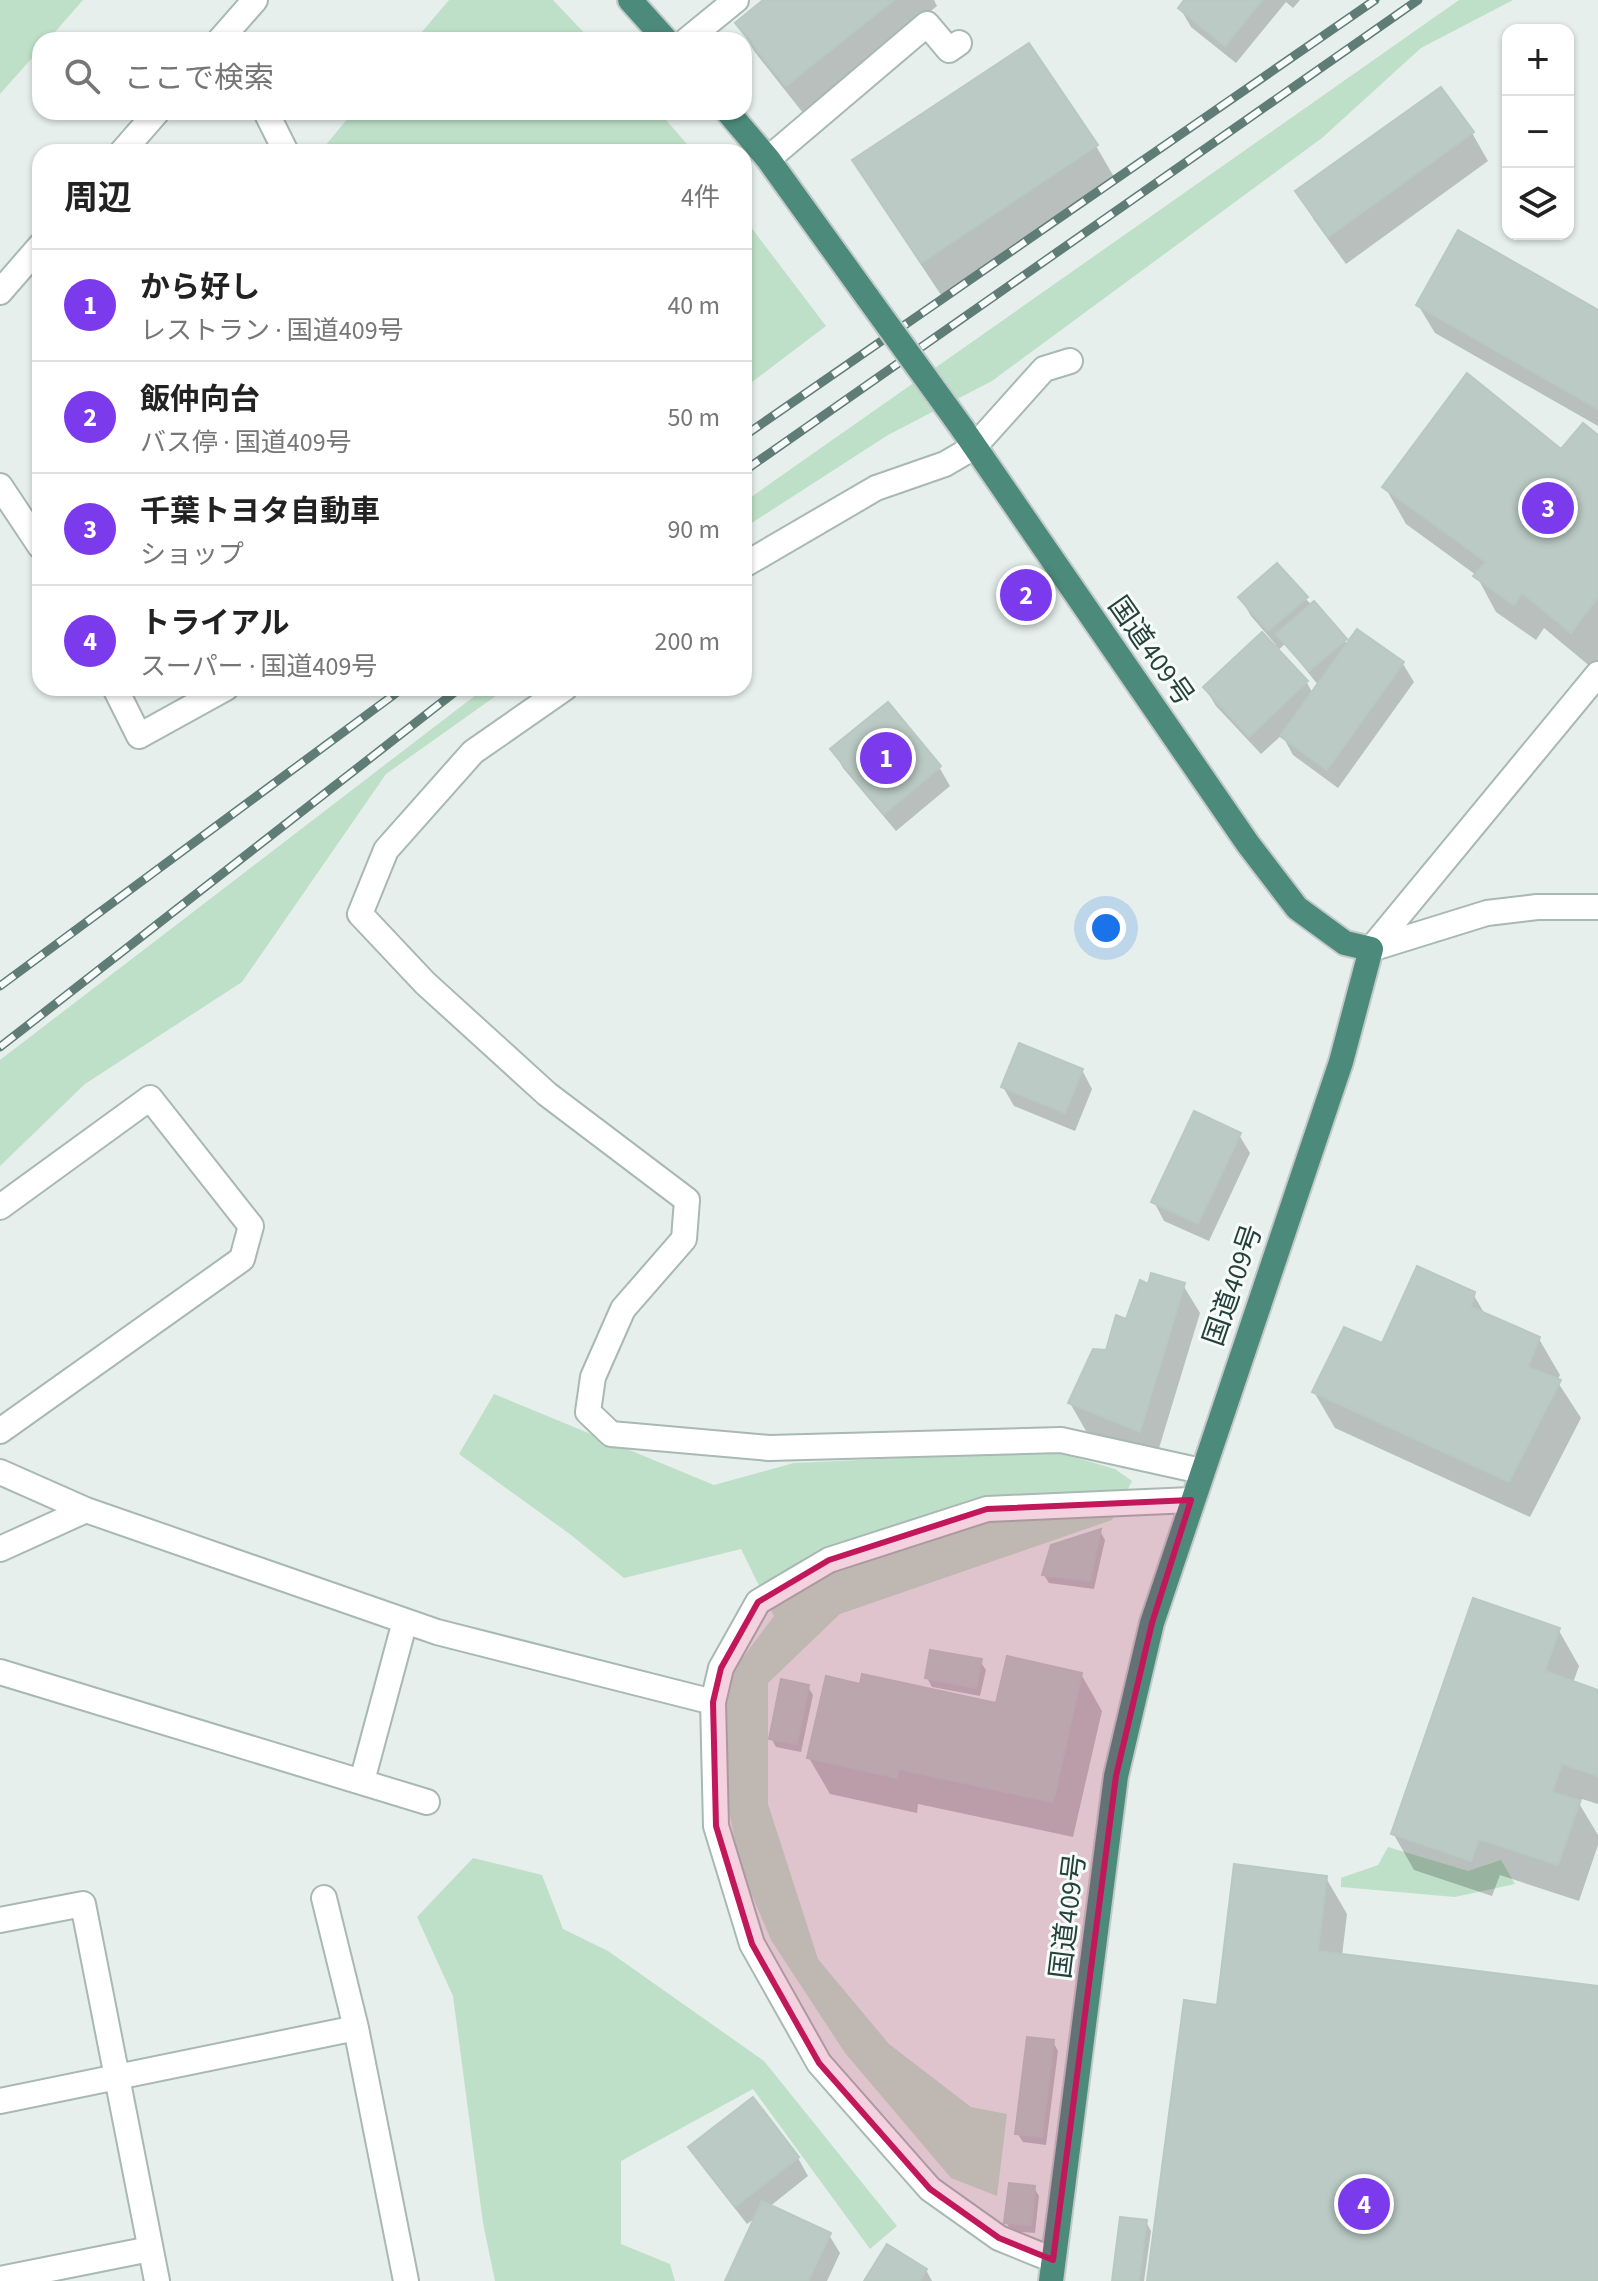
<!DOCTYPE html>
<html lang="ja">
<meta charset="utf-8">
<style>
:root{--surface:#fff;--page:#f2f2f2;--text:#222;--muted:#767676;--line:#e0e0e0;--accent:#7c3aed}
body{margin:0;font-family:"Source Sans 3","Noto Sans JP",sans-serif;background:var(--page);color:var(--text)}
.controls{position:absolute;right:24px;top:24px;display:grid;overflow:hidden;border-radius:16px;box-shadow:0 2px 6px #0004}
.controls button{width:72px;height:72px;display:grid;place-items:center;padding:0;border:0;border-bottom:2px solid var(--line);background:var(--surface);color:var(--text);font:40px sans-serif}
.you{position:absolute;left:1106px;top:928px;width:28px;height:28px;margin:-20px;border:6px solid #fff;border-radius:50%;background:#1a73e8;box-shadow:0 0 0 12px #1a73e833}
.badge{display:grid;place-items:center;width:52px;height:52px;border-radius:50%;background:var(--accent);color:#fff;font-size:26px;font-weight:700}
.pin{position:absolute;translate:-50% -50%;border:4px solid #fff;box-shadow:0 2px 8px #0006}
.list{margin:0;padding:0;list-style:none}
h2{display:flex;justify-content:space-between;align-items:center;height:104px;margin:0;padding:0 32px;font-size:34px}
h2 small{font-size:26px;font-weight:400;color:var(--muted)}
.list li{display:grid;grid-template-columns:52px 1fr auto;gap:24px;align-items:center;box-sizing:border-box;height:112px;padding:0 32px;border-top:2px solid var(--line)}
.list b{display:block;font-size:30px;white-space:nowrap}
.list p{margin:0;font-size:26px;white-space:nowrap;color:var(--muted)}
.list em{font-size:26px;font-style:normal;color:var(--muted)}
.icon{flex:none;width:44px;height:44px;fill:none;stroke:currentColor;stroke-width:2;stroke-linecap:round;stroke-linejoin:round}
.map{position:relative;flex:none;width:1598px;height:2281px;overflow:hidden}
.search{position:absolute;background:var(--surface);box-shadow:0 2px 6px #0004;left:32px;top:32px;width:720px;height:88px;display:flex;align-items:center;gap:20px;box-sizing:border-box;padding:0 28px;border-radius:24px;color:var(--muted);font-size:30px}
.panel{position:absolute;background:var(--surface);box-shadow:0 2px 6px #0004;left:32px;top:144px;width:720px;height:552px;border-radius:24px}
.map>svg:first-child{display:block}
</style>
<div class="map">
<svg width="1598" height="2281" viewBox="0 0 1598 2281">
<rect width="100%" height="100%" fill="#e6efeb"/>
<path fill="#bfe0c8" d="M 0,0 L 83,0 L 48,40 L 40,40 L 40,49 L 0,94 Z
M 449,0 L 553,0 L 591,40 L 415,40 Z
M 1459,0 L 1513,0 L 1421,48 L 1322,138 L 992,381 L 888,435 L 744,528 L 744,502 Z
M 353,112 L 659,112 L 694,152 L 320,152 Z
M 744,218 L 826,326 L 744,388 Z
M 485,688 L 507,688 L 386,774 L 242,982 L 85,1084 L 0,1166 L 0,1060 Z
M 494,1394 L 714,1485 L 794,1463 L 989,1454 L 1063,1454 L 1115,1469 L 1132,1481 L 1112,1520 L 840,1614 L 768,1683 L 768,1804 L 818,1959 L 889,2044 L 971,2107 L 1007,2114 L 997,2196 L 951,2178 L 845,2053 L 771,1940 L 740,1867 L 728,1806 L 725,1730 L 729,1676 L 774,1616 L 741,1549 L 624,1578 L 571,1535 L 459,1454 Z
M 1388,1847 L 1468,1871 L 1501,1860 L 1515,1884 L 1455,1897 L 1341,1887 L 1341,1878 L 1378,1865 Z
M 473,1858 L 542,1875 L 563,1929 L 608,1951 L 764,2061 L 897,2226 L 870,2249 L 753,2089 L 621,2161 L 621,2244 L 670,2264 L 675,2281 L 495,2281 L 483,2223 L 453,1996 L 417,1917 Z"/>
<path fill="#0003" fill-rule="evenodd" d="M 767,0 L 934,0 L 937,6 L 803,113 L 754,51 L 738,23 Z
M 1187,0 L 1300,0 L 1293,8 L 1286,2 L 1236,63 L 1191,27 L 1180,8 Z
M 1472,133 L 1488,161 L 1346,264 L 1314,220 L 1298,192 Z
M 1096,146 L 1117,182 L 943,298 L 876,197 L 855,161 Z
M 1418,305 L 1598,312 L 1598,426 L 1435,333 Z
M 1598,437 L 1598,660 L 1592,668 L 1544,628 L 1536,640 L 1496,612 L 1476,575 L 1406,524 L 1385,487 L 1562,452 Z
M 1240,597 L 1306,599 L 1348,645 L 1357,632 L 1403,664 L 1414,682 L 1338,788 L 1293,755 L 1282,735 L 1261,754 L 1216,706 L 1205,688 L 1276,645 L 1251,616 ZM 1285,644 L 1319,686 L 1313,694 L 1307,683 L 1277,651 Z
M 833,750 L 939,767 L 950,786 L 896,831 L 843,768 Z
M 1082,1070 L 1092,1089 L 1075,1131 L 1014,1106 L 1003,1087 Z
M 1239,1135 L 1250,1153 L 1209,1241 L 1164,1221 L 1154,1202 Z
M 1183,1285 L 1200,1313 L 1156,1458 L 1086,1431 L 1070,1403 L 1149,1287 Z
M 1473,1294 L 1486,1316 L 1539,1339 L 1560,1375 L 1557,1381 L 1581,1418 L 1530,1517 L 1335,1428 L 1314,1392 L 1383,1346 Z
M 1100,1531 L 1105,1540 L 1094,1589 L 1049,1583 L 1044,1575 Z
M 1558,1629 L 1579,1666 L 1573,1683 L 1598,1692 L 1598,1804 L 1582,1799 L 1580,1805 L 1598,1835 L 1598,1845 L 1579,1901 L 1500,1875 L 1492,1896 L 1414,1870 L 1393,1833 Z
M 980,1661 L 986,1670 L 980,1696 L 932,1687 L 927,1678 Z
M 1081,1674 L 1102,1711 L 1073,1837 L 918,1804 L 917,1813 L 830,1794 L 809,1758 L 861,1686 L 997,1706 Z
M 808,1687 L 813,1695 L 801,1752 L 776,1747 L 771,1738 Z
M 1326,1878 L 1347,1914 L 1342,1956 L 1598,1988 L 1598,2281 L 1149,2281 L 1218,2007 Z
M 1053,2042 L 1058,2051 L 1046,2145 L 1023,2142 L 1017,2133 Z
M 691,2148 L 798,2158 L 808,2176 L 769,2207 L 829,2235 L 840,2253 L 827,2281 L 727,2281 L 758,2216 L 747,2224 L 702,2166 Z
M 1034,2188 L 1039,2196 L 1035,2233 L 1011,2231 L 1006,2222 Z
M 1146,2222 L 1151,2231 L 1144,2281 L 1114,2281 Z
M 926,2270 L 932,2281 L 867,2281 Z"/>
<path fill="#bbcac4" stroke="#b8c9c2" stroke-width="2" d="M 763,0 L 894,0 L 786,86 L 735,23 Z
M 1184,0 L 1262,0 L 1225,46 L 1178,8 Z
M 1029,43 L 1098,145 L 921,263 L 852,160 Z
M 1441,87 L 1474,132 L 1328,237 L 1295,191 Z
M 1458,230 L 1598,310 L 1598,409 L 1416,305 Z
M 1467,373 L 1561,449 L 1583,423 L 1598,435 L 1598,597 L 1571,633 L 1522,593 L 1514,605 L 1473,576 L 1486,562 L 1382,487 Z
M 1277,563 L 1308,597 L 1268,631 L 1238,597 Z
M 1314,601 L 1347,639 L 1309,671 L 1276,634 Z
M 1357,629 L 1404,662 L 1327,770 L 1280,736 Z
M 1262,632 L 1308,681 L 1249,737 L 1203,687 Z
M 888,702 L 941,766 L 884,814 L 830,749 Z
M 1019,1043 L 1083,1069 L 1065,1113 L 1001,1087 Z
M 1194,1111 L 1241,1133 L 1198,1224 L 1151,1202 Z
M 1417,1266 L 1475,1292 L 1471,1307 L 1540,1337 L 1528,1367 L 1561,1380 L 1509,1482 L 1312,1392 L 1344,1327 L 1382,1343 Z
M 1151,1273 L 1185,1283 L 1140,1432 L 1068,1403 L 1093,1349 L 1106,1350 L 1116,1315 L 1126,1319 L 1140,1280 L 1148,1284 Z
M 1101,1529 L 1090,1581 L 1042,1575 L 1051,1545 Z
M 1473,1598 L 1560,1628 L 1545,1671 L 1598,1690 L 1598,1776 L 1562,1764 L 1552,1792 L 1580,1801 L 1558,1865 L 1479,1839 L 1471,1861 L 1391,1834 Z
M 930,1650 L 982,1659 L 976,1688 L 925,1678 Z
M 1007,1656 L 1082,1673 L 1053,1802 L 898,1769 L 897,1778 L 807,1758 L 826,1676 L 860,1684 L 862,1674 L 996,1703 Z
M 781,1679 L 809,1685 L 797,1744 L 769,1739 Z
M 1234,1864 L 1327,1876 L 1318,1951 L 1598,1986 L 1598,2281 L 1147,2281 L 1184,2000 L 1217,2005 Z
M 1027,2037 L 1054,2040 L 1042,2137 L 1015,2134 Z
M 753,2097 L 799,2157 L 735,2207 L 688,2147 Z
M 1009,2183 L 1035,2186 L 1031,2225 L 1004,2223 Z
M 762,2201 L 831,2233 L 808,2281 L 725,2281 Z
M 1120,2217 L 1147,2220 L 1139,2281 L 1112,2281 Z
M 887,2244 L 927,2269 L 920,2281 L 864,2281 Z"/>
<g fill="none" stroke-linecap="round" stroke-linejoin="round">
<defs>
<path id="service" d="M 687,40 L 736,0
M 768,159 L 927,24 L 949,50 L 959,43
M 974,447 L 1044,369 L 1070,361"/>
<path id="minor" d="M 220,40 L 255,0
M 266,112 L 286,152
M 122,152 L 157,112
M 0,292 L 40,246
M 0,486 L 40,546
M 744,565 L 876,488 L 945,464 L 974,447
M 115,688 L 139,736 L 226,688
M 565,688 L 473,752 L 386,850 L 360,914 L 425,983 L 547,1094 L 687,1200 L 684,1239 L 623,1309 L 593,1377 L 588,1412 L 611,1434 L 769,1448 L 1061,1440 L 1201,1471
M 0,1207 L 150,1098 L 251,1226 L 242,1259 L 0,1431
M 0,1472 L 86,1510 L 437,1632 L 713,1702
M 0,1549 L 86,1510
M 0,1672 L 427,1802
M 362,1781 L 405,1621
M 0,1920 L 83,1904 L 157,2281
M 356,2028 L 406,2281
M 0,2101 L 356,2028 L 324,1898
M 1053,2260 L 999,2238 L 930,2189 L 819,2063 L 752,1944 L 716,1826 L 713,1702 L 721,1668 L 758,1602 L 829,1560 L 987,1509 L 1191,1500
M 0,2279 L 150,2249"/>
<path id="tertiary" d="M 1371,949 L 1598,674
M 1371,949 L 1487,913 L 1537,907 L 1598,907"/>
<path id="trunk" d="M 630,0 L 666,40
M 728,112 L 768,159 L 868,298
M 962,428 L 1248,844 L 1297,908 L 1345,943 L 1371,949 L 1341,1062 L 1152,1623 L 1116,1776 L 1051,2281"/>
</defs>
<use href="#service" stroke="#a8b8b2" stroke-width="28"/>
<use href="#minor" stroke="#a8b8b2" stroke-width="28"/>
<use href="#tertiary" stroke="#a8b8b2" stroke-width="28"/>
<use href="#trunk" stroke="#c2cac8" stroke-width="28"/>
<use href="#service" stroke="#fff" stroke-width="24"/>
<use href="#minor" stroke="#fff" stroke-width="24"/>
<use href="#tertiary" stroke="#fff" stroke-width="24"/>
<use href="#trunk" stroke="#4c8a7c" stroke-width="24"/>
<defs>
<path id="rail" d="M 744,436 L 1375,0
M 744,471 L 1418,0
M 0,986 L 403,688
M 0,1047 L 460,688"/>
</defs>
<use href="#rail" stroke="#5f7d75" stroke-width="9"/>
<use href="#rail" stroke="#f7fbf9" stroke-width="6" stroke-dasharray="18" stroke-linecap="butt"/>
<defs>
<path id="trunk-bridge" d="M 868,298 L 962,428"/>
</defs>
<use href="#trunk-bridge" stroke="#c2cac8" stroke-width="28" stroke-linecap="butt"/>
<use href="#trunk-bridge" stroke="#4c8a7c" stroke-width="24"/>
</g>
<path fill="#c2185b" fill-opacity="0.2" stroke="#c2185b" stroke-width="6" stroke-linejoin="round" d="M 1191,1500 L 1152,1623 L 1116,1776 L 1053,2260 L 999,2238 L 930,2189 L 819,2063 L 752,1944 L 716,1826 L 713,1702 L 721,1668 L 758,1602 L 829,1560 L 987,1509 Z"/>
<g text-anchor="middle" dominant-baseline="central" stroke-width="6" stroke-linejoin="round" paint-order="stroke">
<g font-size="28" fill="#24423a" stroke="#f7fbf9">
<text transform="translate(1151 651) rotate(55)">国道409号</text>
<text transform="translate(1233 1285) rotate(-71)">国道409号</text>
<text transform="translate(1068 1916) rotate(-83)">国道409号</text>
</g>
</g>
</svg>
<div class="controls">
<button>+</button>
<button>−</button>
<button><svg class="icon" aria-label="layers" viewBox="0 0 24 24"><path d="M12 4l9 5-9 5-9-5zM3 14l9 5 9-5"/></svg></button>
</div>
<div class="you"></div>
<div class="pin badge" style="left:886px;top:758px">1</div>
<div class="pin badge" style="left:1026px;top:595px">2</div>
<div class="pin badge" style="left:1548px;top:508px">3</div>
<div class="pin badge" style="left:1364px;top:2204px">4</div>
<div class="search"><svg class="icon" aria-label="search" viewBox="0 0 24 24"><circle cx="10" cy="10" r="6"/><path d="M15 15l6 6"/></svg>ここで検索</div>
<section class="panel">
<h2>周辺<small>4件</small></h2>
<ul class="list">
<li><span class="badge">1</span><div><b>から好し</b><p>レストラン · 国道409号</p></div><em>40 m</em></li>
<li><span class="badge">2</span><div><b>飯仲向台</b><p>バス停 · 国道409号</p></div><em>50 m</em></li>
<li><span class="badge">3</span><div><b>千葉トヨタ自動車</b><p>ショップ</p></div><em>90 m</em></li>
<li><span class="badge">4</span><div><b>トライアル</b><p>スーパー · 国道409号</p></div><em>200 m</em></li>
</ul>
</section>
</div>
